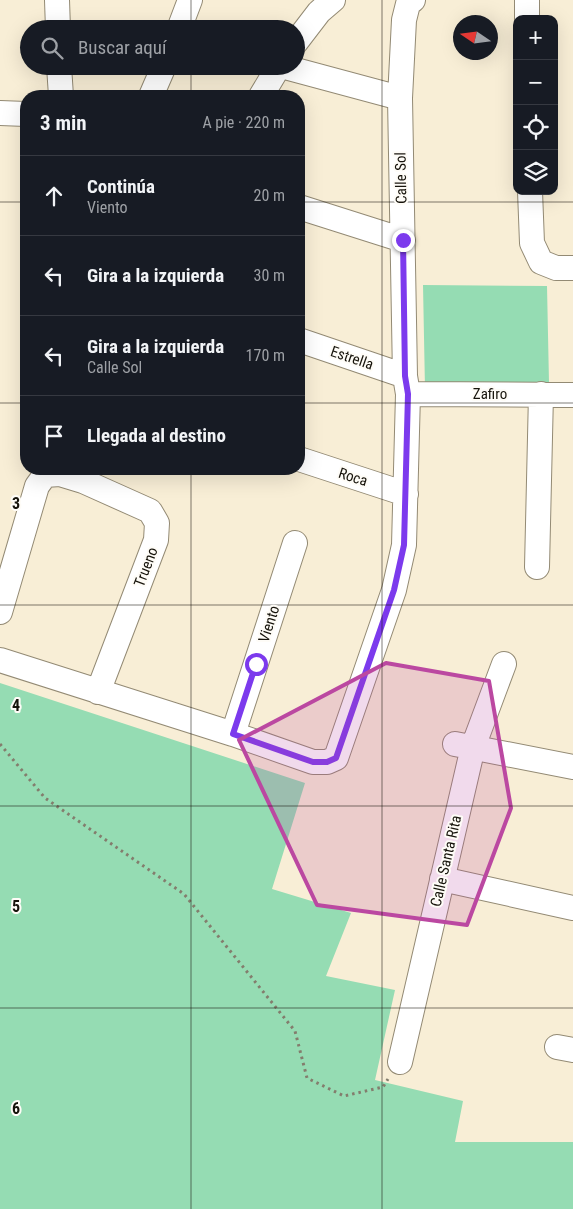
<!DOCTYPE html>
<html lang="es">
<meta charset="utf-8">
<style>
:root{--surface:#171b24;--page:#242831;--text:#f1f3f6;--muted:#9ea1a6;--line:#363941}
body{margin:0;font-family:"Roboto Condensed",sans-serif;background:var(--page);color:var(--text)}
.controls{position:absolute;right:15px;top:15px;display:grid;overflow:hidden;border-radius:10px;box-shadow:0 5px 20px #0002}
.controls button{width:45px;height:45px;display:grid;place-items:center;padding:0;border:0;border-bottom:1px solid var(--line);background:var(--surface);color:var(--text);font:25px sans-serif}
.compass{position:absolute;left:453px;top:15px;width:45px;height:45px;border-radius:50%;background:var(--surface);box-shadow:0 5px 20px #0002;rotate:283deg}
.stop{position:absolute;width:15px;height:15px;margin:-11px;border:4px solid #7c3aed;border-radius:50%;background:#fff}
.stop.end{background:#7c3aed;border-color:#fff;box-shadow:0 1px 5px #0008}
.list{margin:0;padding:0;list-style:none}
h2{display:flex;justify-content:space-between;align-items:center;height:65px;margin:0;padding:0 20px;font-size:21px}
h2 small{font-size:16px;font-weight:400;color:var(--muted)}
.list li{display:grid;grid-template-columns:32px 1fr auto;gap:15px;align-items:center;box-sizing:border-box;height:80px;padding:0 20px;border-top:1px solid var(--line)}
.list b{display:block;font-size:19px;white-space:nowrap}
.list p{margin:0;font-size:16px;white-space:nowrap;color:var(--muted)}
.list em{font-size:16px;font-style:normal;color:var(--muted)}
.icon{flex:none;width:28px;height:28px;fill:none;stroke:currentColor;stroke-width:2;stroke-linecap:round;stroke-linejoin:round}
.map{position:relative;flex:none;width:573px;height:1209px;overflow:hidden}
.search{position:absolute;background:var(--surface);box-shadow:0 5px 20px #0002;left:20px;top:20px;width:285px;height:55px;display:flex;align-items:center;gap:12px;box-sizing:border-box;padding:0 18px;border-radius:28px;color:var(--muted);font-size:19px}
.panel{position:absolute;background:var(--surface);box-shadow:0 5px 20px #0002;left:20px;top:90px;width:285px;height:385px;border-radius:20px}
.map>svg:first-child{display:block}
</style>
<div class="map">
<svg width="573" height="1209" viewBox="0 0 573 1209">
<rect width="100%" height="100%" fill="#f8eed6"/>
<path fill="#95dcb3" d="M 423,285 L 547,286 L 549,383 L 425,389 Z
M 0,683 L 305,783 L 272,889 L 351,913 L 326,976 L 395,990 L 375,1080 L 463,1101 L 455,1142 L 573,1142 L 573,1209 L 0,1209 Z"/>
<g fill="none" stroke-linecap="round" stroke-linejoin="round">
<defs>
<path id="minor" d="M 57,0 L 58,29
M 527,19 L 527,0
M 179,29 L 190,0
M 296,42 L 319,12 L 333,0
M 59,66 L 61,96
M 281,66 L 400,98
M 151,96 L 164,66
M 261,96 L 279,66
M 0,113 L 26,114
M 530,191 L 532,243 L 541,262 L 556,268 L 573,268
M 299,207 L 403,240
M 299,340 L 405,376
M 408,394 L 573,395
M 299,459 L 406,494
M 537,567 L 541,394
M 0,612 L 37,486 L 45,475 L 60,474 L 83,481 L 150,511 L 157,523 L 156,540 L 98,692
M 0,660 L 233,734 L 313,762 L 327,762 L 336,758 L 394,590 L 404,545 L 408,394 L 405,376 L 400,98 L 404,20 L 408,4 L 413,0
M 233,734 L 295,543
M 455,744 L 573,767
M 442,879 L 573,908
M 557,1047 L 573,1050
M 400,1062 L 473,747 L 504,664"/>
</defs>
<use href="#minor" stroke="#938a74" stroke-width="26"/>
<path stroke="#837d6d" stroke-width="3" stroke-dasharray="2.5 4" stroke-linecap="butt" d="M 0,744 L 45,798 L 184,894 L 295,1031 L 307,1078 L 344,1096 L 383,1087 L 388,1079"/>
<use href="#minor" stroke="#fff" stroke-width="24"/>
</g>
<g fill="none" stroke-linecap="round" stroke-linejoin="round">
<path stroke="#7c3aed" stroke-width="6" d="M 256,664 L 233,734 L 313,762 L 327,762 L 336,758 L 394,590 L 404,545 L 408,394 L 405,376 L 403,240"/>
</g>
<path fill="#bb48a1" fill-opacity="0.2" stroke="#bb48a1" stroke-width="4" stroke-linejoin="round" d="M 386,663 L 489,681 L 511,808 L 467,925 L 317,905 L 239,740 Z"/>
<path fill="none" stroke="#16130b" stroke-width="1" stroke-opacity="0.55" d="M 191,0 L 191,29M 382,0 L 382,1209M 191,66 L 191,96M 0,202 L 26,202M 299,202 L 573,202M 0,403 L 26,403M 299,403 L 573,403M 191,469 L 191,1209M 0,605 L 573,605M 0,806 L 573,806M 0,1008 L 573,1008"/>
<g text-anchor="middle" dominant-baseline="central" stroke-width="4" stroke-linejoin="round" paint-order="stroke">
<g font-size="15" fill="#16130b" stroke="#fefcf7">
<text transform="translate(401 178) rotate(-91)">Calle Sol</text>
<text transform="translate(352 358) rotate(19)">Estrella</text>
<text x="490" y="394">Zafiro</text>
<text transform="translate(353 477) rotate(18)">Roca</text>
<text transform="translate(146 567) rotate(-69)">Trueno</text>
<text transform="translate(269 624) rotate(-72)">Viento</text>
<text transform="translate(446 861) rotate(-77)">Calle Santa Rita</text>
</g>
</g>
<g font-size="16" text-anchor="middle" font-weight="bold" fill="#16130b" stroke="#fefcf7" stroke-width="4" stroke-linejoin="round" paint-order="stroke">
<text x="16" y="509">3</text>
<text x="16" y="711">4</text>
<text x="16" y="912">5</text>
<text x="16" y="1114">6</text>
</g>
</svg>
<div class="controls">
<button>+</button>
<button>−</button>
<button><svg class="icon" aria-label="locate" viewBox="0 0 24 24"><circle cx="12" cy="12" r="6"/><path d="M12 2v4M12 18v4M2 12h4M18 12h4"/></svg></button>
<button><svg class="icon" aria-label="layers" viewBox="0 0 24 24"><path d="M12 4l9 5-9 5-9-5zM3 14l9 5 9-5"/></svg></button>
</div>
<svg class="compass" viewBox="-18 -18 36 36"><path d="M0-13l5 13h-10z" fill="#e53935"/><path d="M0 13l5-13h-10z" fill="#9ea1a6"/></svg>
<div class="stop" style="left:256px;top:664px"></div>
<div class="stop end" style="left:403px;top:240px"></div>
<div class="search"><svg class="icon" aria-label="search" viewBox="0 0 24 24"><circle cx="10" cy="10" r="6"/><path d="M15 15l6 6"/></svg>Buscar aquí</div>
<section class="panel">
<h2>3 min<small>A pie · 220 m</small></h2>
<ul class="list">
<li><svg class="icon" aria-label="ahead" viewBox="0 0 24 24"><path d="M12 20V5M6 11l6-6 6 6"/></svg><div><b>Continúa</b><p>Viento</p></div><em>20 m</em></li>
<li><svg class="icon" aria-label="left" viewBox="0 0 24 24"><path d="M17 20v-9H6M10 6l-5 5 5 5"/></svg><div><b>Gira a la izquierda</b></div><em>30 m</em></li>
<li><svg class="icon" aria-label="left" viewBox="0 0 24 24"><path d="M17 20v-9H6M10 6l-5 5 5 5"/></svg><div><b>Gira a la izquierda</b><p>Calle Sol</p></div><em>170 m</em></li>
<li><svg class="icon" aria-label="arrive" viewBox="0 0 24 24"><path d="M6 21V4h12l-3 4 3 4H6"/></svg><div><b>Llegada al destino</b></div></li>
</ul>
</section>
</div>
